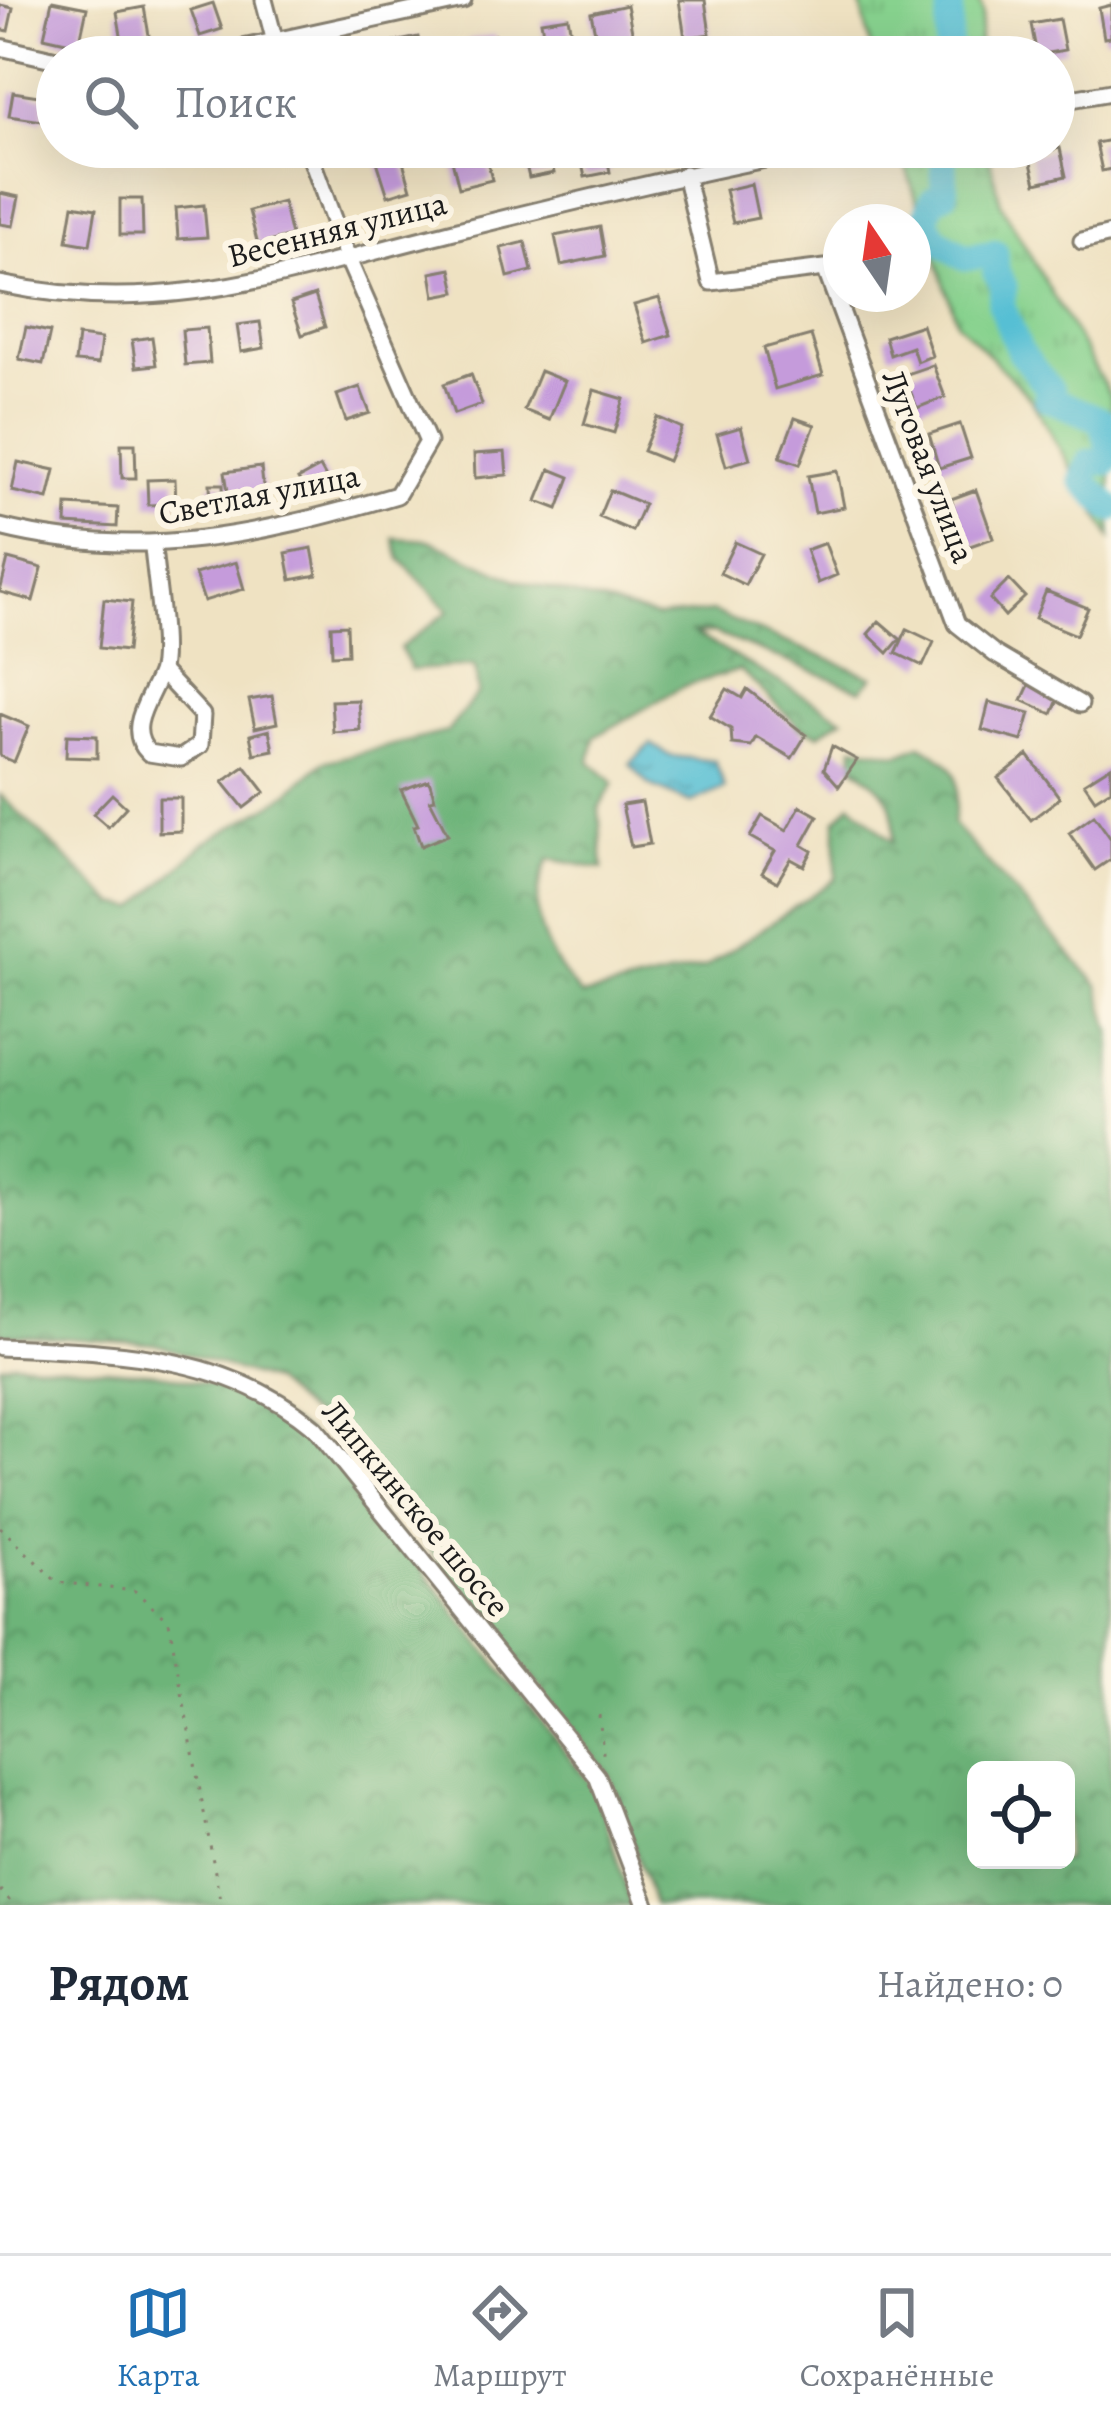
<!DOCTYPE html>
<html lang="ru">
<meta charset="utf-8">
<style>
:root{--surface:#fff;--page:#f2f2f3;--text:#1f2937;--muted:#747a83;--line:#e0e1e3;--accent:#1f6fb2}
body{margin:0;font-family:Alegreya,serif;background:var(--page);color:var(--text)}
.controls{position:absolute;right:36px;bottom:36px;display:grid;overflow:hidden;border-radius:18px;box-shadow:0 12px 48px #0002}
.controls button{width:108px;height:108px;display:grid;place-items:center;padding:0;border:0;border-bottom:3px solid var(--line);background:var(--surface);color:var(--text);font:60px sans-serif}
.compass{position:absolute;left:823px;top:204px;width:108px;height:108px;border-radius:50%;background:var(--surface);box-shadow:0 12px 48px #0002;rotate:347deg}
.list{margin:0;padding:0;list-style:none}
h2{display:flex;justify-content:space-between;align-items:center;height:156px;margin:0;padding:0 48px;font-size:51px}
h2 small{font-size:39px;font-weight:400;color:var(--muted)}
.icon{flex:none;width:66px;height:66px;fill:none;stroke:currentColor;stroke-width:2;stroke-linecap:round;stroke-linejoin:round}
.map{position:relative;flex:none;width:1111px;height:1905px;overflow:hidden}
.search{position:absolute;background:var(--surface);box-shadow:0 12px 48px #0002;left:36px;right:36px;top:36px;height:132px;display:flex;align-items:center;gap:30px;box-sizing:border-box;padding:0 42px;border-radius:66px;color:var(--muted);font-size:45px}
.sheet{height:348px;background:var(--surface)}
nav{display:flex;justify-content:space-around;align-items:center;box-sizing:border-box;height:168px;border-top:3px solid var(--line);background:var(--surface);font-size:33px;color:var(--muted)}
nav a{display:grid;justify-items:center;gap:6px}
nav .on{color:var(--accent)}
.map>svg:first-child{display:block}
</style>
<div class="map">
<svg width="1111" height="1905" viewBox="0 0 1111 1905">
<defs>
<pattern id="grass-tufts" width="24" height="20" patternUnits="userSpaceOnUse" patternTransform="scale(3)"><rect width="24" height="20" fill="#87d28e"/><path d="M3 7l-1-3M5 7V3M7 7l1-3M15 17l-1-3M17 17v-4M19 17l1-3" fill="none" stroke="#74b47a"/></pattern>
<pattern id="forest-crowns" width="20" height="18" patternUnits="userSpaceOnUse" patternTransform="scale(3)"><rect width="20" height="18" fill="#6db479"/><path d="M2 6a3 3 0 1 1 6 0M12 15a3 3 0 1 1 6 0" fill="none" stroke="#599262"/></pattern>
<pattern id="water-ripples" width="26" height="14" patternUnits="userSpaceOnUse" patternTransform="scale(3)"><rect width="26" height="14" fill="#57bfd4"/><path d="M2 4q2-2 4 0t4 0M15 11q2-2 4 0t4 0" fill="none" stroke="#479aab"/></pattern>
</defs>
<rect width="100%" height="100%" fill="#fcf5e5"/>
<filter id="ink" filterUnits="userSpaceOnUse"><feTurbulence type="fractalNoise" baseFrequency=".00833" numOctaves="2"/><feDisplacementMap in="SourceGraphic" scale="24" xChannelSelector="R" yChannelSelector="G"/><feConvolveMatrix kernelMatrix="1 2 1 2 8 2 1 2 1" color-interpolation-filters="sRGB"/></filter>
<filter id="wash" filterUnits="userSpaceOnUse"><feTurbulence type="fractalNoise" baseFrequency=".004" numOctaves="4" result="noise"/><feDisplacementMap in="SourceGraphic" scale="48" xChannelSelector="R" yChannelSelector="G"/><feGaussianBlur stdDeviation="2.7" result="paint"/><feColorMatrix in="noise" values="0 0 0 0 0 0 0 0 0 0 0 0 0 0 0 0 0 1.4 0 .05"/><feComposite in="paint" operator="in"/></filter>
<g filter="url(#wash)">
<rect width="100%" height="100%" fill="#efe2c2"/>
<path fill="url(#grass-tufts)" stroke="#527755" stroke-width="3" d="M 860,0 L 979,0 L 983,12 L 977,57 L 873,57 Z
M 899,147 L 987,147 L 1001,204 L 1111,397 L 1111,538 L 1031,399 L 957,322 Z"/>
<path fill="url(#forest-crowns)" stroke="#44684a" stroke-width="3" fill-rule="evenodd" d="M 394,538 L 429,540 L 517,580 L 656,617 L 712,612 L 873,677 L 861,690 L 714,633 L 693,633 L 843,718 L 819,734 L 800,727 L 740,670 L 684,686 L 595,737 L 590,762 L 614,783 L 599,808 L 603,869 L 549,859 C 523,911 545,956 582,996 L 706,967 L 836,879 L 836,820 L 851,803 L 893,842 C 897,797 887,794 854,766 L 854,746 L 899,754 L 921,745 C 965,770 959,778 953,824 L 1099,986 L 1111,1033 L 1111,1905 L 654,1905 L 609,1775 L 349,1447 L 271,1381 L 155,1344 L 0,1334 L 0,795 L 115,904 L 136,908 L 205,843 L 282,798 L 323,762 L 447,732 L 478,693 L 475,666 L 411,670 L 400,648 L 449,611 L 400,559 ZM 976,1770 L 1066,1770 L 1066,1860 L 976,1860 Z
M 13,1362 L 159,1373 L 236,1391 L 310,1434 L 356,1485 L 597,1792 L 631,1905 L 0,1905 L 0,1365 Z"/>
<path fill="url(#water-ripples)" stroke="#3a6e78" stroke-width="3" d="M 651,744 L 670,756 L 715,761 L 725,788 L 691,803 L 649,785 L 630,764 Z"/>
<g fill="none" stroke-linecap="round" stroke-linejoin="round">
<path stroke="#57bfd4" stroke-width="27" d="M 948,57 L 951,0
M 943,147 L 945,193 L 933,200 L 925,219 L 935,238 L 965,258 L 995,253 L 996,272 L 1004,286 L 1001,304 L 1020,352 L 1051,391 L 1047,398 L 1102,420 L 1111,455 L 1106,462 L 1090,462 L 1082,480 L 1111,508"/>
</g>
<g id="blocks">
<path fill="#c59bdb" d="M 679,0 L 705,0 L 710,34 L 685,38 Z
M 52,1 L 87,8 L 79,45 L 44,37 Z
M 213,3 L 222,29 L 200,36 L 191,10 Z
M 0,5 L 13,8 L 8,31 L 0,29 Z
M 627,5 L 637,57 L 600,57 L 591,13 Z
M 1111,5 L 1111,37 L 1104,38 L 1099,8 Z
M 144,7 L 150,41 L 123,46 L 117,12 Z
M 568,17 L 575,56 L 547,57 L 541,21 Z
M 1059,19 L 1065,50 L 1037,55 L 1031,24 Z
M 495,35 L 499,57 L 470,57 L 467,40 Z
M 418,37 L 423,57 L 398,57 L 395,42 Z
M 13,92 L 45,97 L 42,121 L 9,116 Z
M 1111,140 L 1111,169 L 1102,171 L 1096,143 Z
M 522,147 L 549,147 L 554,173 L 529,178 Z
M 596,147 L 605,147 L 610,172 L 585,177 L 579,151 Z
M 399,148 L 411,189 L 388,196 L 375,155 Z
M 1060,148 L 1066,176 L 1036,183 L 1029,155 Z
M 485,152 L 492,180 L 459,188 L 452,160 Z
M 751,184 L 758,218 L 733,223 L 725,190 Z
M 0,193 L 19,197 L 13,226 L 0,224 Z
M 120,199 L 142,199 L 143,235 L 120,235 Z
M 283,202 L 291,236 L 258,245 L 249,211 Z
M 73,205 L 96,209 L 90,245 L 67,241 Z
M 204,205 L 207,237 L 178,239 L 176,208 Z
M 600,227 L 605,256 L 561,265 L 555,236 Z
M 525,242 L 532,271 L 508,277 L 501,248 Z
M 451,269 L 456,292 L 435,296 L 431,273 Z
M 315,295 L 325,327 L 302,335 L 291,303 Z
M 659,298 L 671,335 L 646,343 L 634,305 Z
M 260,322 L 264,348 L 241,352 L 237,325 Z
M 922,325 L 932,356 L 917,362 L 912,347 L 890,355 L 885,337 Z
M 26,327 L 50,332 L 43,364 L 19,359 Z
M 207,328 L 210,363 L 185,365 L 182,330 Z
M 811,335 L 823,375 L 775,389 L 764,348 Z
M 78,336 L 101,339 L 98,364 L 75,362 Z
M 152,337 L 156,365 L 136,367 L 132,340 Z
M 933,365 L 945,397 L 917,408 L 904,375 Z
M 540,371 L 565,381 L 549,420 L 524,410 Z
M 471,374 L 482,404 L 454,414 L 444,384 Z
M 360,387 L 370,413 L 346,421 L 337,395 Z
M 594,390 L 624,399 L 614,433 L 584,424 Z
M 657,417 L 682,428 L 668,461 L 643,451 Z
M 795,418 L 815,425 L 800,464 L 780,457 Z
M 960,424 L 971,458 L 939,468 L 929,434 Z
M 741,427 L 750,459 L 726,466 L 717,434 Z
M 121,444 L 135,444 L 136,478 L 122,478 Z
M 505,452 L 507,475 L 475,478 L 474,454 Z
M 18,462 L 55,470 L 48,499 L 12,491 Z
M 261,467 L 265,501 L 230,505 L 225,472 Z
M 320,467 L 329,483 L 307,495 L 298,479 Z
M 550,469 L 570,477 L 558,509 L 537,501 Z
M 837,471 L 844,507 L 815,513 L 808,476 Z
M 175,479 L 176,504 L 148,505 L 147,480 Z
M 210,484 L 223,484 L 224,508 L 211,509 Z
M 610,490 L 644,504 L 632,531 L 599,517 Z
M 976,490 L 993,538 L 967,547 L 951,499 Z
M 67,505 L 118,508 L 117,527 L 66,524 Z
M 735,542 L 761,554 L 745,585 L 720,573 Z
M 825,543 L 837,575 L 818,583 L 806,550 Z
M 312,548 L 317,575 L 291,580 L 286,553 Z
M 8,559 L 42,568 L 33,601 L 0,592 Z
M 236,562 L 244,589 L 204,601 L 195,574 Z
M 1009,580 L 1025,597 L 1005,616 L 990,599 Z
M 1046,591 L 1088,608 L 1076,635 L 1035,618 Z
M 104,599 L 132,602 L 127,651 L 99,648 Z
M 879,621 L 900,639 L 888,653 L 868,634 Z
M 347,625 L 348,654 L 332,655 L 331,626 Z
M 907,629 L 934,642 L 923,666 L 896,653 Z
M 1030,683 L 1059,697 L 1052,714 L 1022,700 Z
M 727,689 L 742,698 L 747,689 L 806,735 L 792,758 L 756,737 L 751,746 L 732,744 L 731,729 L 710,716 Z
M 272,696 L 277,723 L 255,728 L 249,700 Z
M 358,700 L 360,730 L 333,732 L 331,701 Z
M 989,702 L 1030,713 L 1022,741 L 982,730 Z
M 0,714 L 29,726 L 14,762 L 0,756 Z
M 269,730 L 273,750 L 254,754 L 250,735 Z
M 67,735 L 97,736 L 97,758 L 66,757 Z
M 832,746 L 857,760 L 839,786 L 824,769 Z
M 1028,755 L 1060,798 L 1031,820 L 998,778 Z
M 245,766 L 265,792 L 244,808 L 223,782 Z
M 1111,766 L 1111,789 L 1095,799 L 1084,783 Z
M 429,780 L 435,799 L 430,800 L 448,835 L 421,846 L 414,826 L 418,825 L 401,790 Z
M 112,794 L 126,807 L 108,827 L 93,814 Z
M 159,798 L 181,798 L 181,831 L 159,832 Z
M 642,802 L 650,844 L 631,847 L 622,805 Z
M 800,806 L 818,816 L 802,845 L 812,851 L 804,866 L 791,859 L 777,882 L 762,873 L 775,851 L 750,837 L 762,816 L 787,830 Z
M 1094,815 L 1111,839 L 1111,859 L 1095,870 L 1069,833 Z"/>
</g>
</g>
<g filter="url(#ink)">
<use href="#blocks" fill-opacity="0" stroke="#867f6f" stroke-width="3"/>
<g fill="none" stroke-linecap="round" stroke-linejoin="round">
<defs>
<path id="minor" d="M 264,0 L 279,57
M 0,47 L 57,60
M 202,57 L 463,0
M 1054,102 L 1111,92
M 685,174 L 711,282 L 825,268 L 957,624 L 995,654 L 1080,704
M 1082,241 L 1111,234
M 0,284 C 166,319 292,271 450,232 C 575,201 699,171 826,147
M 0,527 C 138,562 263,535 397,495 L 428,442 L 347,257 L 307,147
M 153,547 C 155,576 168,649 160,673 C 151,698 124,729 149,753 L 181,758 L 200,745 L 202,715 L 161,671
M 0,1347 C 113,1352 224,1352 315,1428 L 597,1776 L 646,1905"/>
</defs>
<use href="#minor" stroke="#867f6f" stroke-width="21"/>
<path stroke="#867f6f" stroke-width="3" stroke-dasharray="3 9" stroke-linecap="butt" d="M 0,1527 L 57,1582 L 135,1591 L 169,1622 L 221,1905
M 599,1715 L 604,1762
M 0,1890 L 13,1905"/>
<use href="#minor" stroke="#fff" stroke-width="15"/>
</g>
</g>
<g text-anchor="middle" dominant-baseline="central" stroke-width="12" stroke-linejoin="round" paint-order="stroke">
<g font-size="33" fill="#1c1c1c" stroke="#fcf5e5">
<text transform="translate(337 229) rotate(-14)">Весенняя улица</text>
<text transform="translate(929 466) rotate(69)">Луговая улица</text>
<text transform="translate(259 494) rotate(-11)">Светлая улица</text>
<text transform="translate(416 1508) rotate(50)">Липкинское шоссе</text>
</g>
</g>
</svg>
<div class="controls">
<button><svg class="icon" aria-label="locate" viewBox="0 0 24 24"><circle cx="12" cy="12" r="6"/><path d="M12 2v4M12 18v4M2 12h4M18 12h4"/></svg></button>
</div>
<svg class="compass" viewBox="-18 -18 36 36"><path d="M0-13l5 13h-10z" fill="#e53935"/><path d="M0 13l5-13h-10z" fill="#747a83"/></svg>
<div class="search"><svg class="icon" aria-label="search" viewBox="0 0 24 24"><circle cx="10" cy="10" r="6"/><path d="M15 15l6 6"/></svg>Поиск</div>
</div>
<section class="sheet">
<h2>Рядом<small>Найдено: 0</small></h2>
<ul class="list">
</ul>
</section>
<nav>
<a class="on"><svg class="icon" aria-label="map" viewBox="0 0 24 24"><path d="M3 6l6-2 6 2 6-2v14l-6 2-6-2-6 2zM9 4v14M15 6v14"/></svg>Карта</a>
<a><svg class="icon" aria-label="directions" viewBox="0 0 24 24"><path d="M12 3l9 9-9 9-9-9zM9 14v-3h6M13 9l2 2-2 2"/></svg>Маршрут</a>
<a><svg class="icon" aria-label="saved" viewBox="0 0 24 24"><path d="M7 4h10v16l-5-4-5 4z"/></svg>Сохранённые</a>
</nav>
